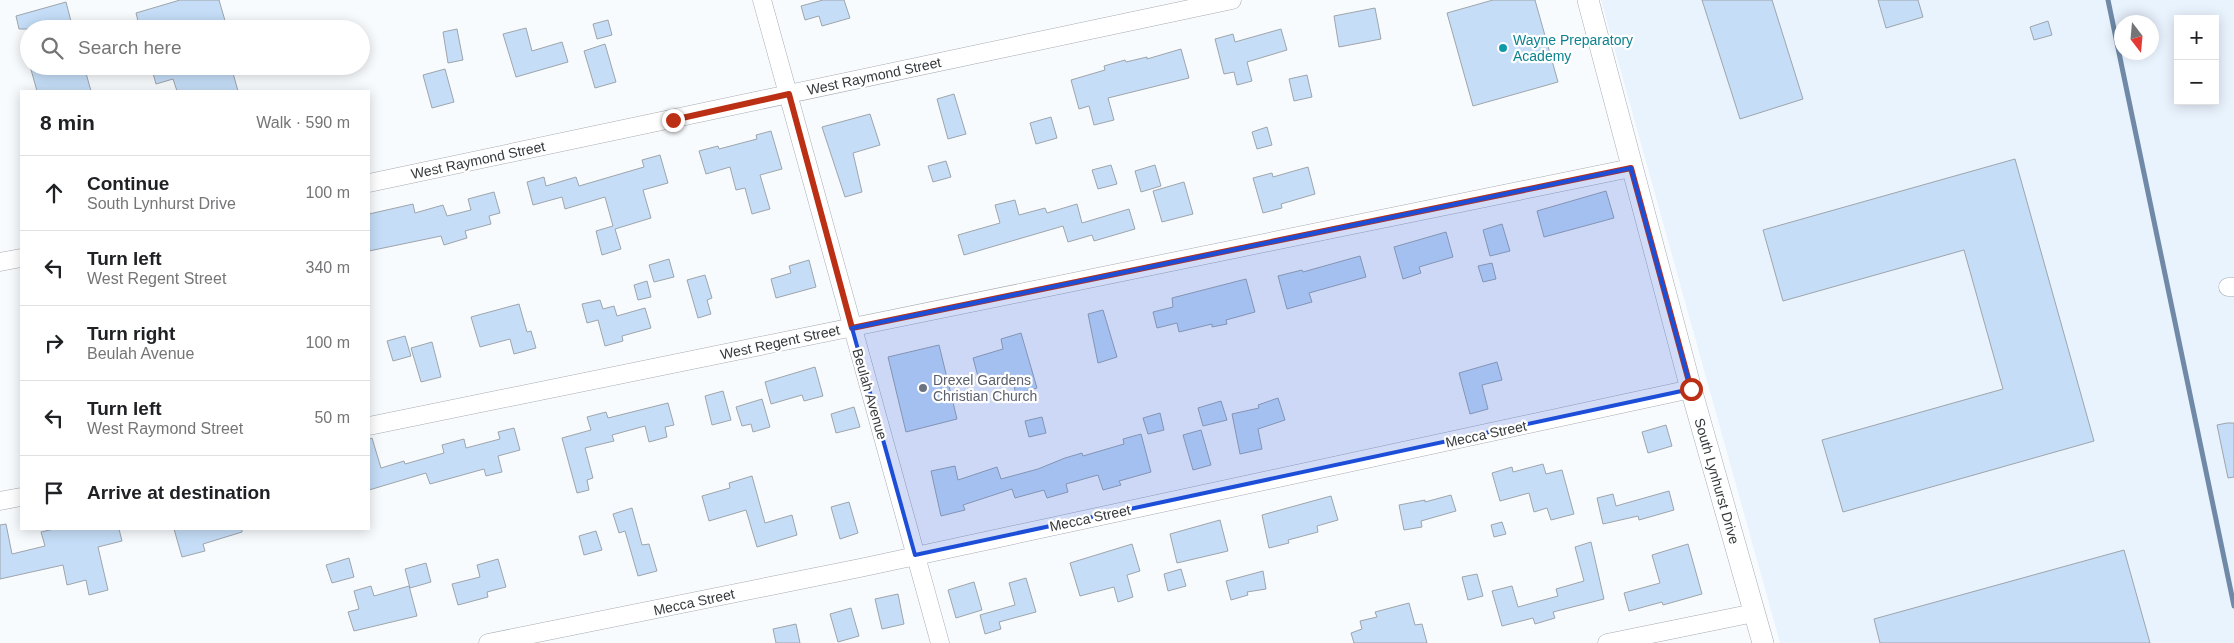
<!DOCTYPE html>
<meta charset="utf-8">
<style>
:root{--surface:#fff;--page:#f2f2f2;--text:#202124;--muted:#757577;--line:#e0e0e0}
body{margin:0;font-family:Helvetica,sans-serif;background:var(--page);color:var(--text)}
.controls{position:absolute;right:15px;top:15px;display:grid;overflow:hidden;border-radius:0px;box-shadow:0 2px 12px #0003}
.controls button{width:45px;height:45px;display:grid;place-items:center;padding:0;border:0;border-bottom:1px solid var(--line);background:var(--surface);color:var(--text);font:25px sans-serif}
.compass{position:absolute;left:2114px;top:15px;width:45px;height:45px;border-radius:50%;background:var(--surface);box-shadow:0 2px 12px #0003;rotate:164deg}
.stop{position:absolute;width:15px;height:15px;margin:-11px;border:4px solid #bb3015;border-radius:50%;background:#fff}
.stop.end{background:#bb3015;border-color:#fff;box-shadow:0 1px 5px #0008}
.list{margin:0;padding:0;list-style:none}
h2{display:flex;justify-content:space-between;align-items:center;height:65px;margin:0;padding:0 20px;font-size:21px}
h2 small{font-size:16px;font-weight:400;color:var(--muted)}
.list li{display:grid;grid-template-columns:32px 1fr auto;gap:15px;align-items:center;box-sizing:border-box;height:75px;padding:0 20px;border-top:1px solid var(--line)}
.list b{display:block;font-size:19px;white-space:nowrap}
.list p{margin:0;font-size:16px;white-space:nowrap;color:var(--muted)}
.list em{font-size:16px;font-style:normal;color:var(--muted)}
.icon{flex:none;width:28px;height:28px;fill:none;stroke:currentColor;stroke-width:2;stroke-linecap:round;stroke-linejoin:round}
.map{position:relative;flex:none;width:2234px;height:643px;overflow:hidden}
.search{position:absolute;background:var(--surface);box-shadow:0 2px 12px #0003;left:20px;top:20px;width:350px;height:55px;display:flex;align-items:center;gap:12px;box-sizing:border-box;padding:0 18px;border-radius:28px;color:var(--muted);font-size:19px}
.panel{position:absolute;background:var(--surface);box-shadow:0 2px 12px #0003;left:20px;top:90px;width:350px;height:440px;border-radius:0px}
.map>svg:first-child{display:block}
</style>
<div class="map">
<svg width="2234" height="643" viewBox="0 0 2234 643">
<rect width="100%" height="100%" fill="#f8fbfe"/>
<path fill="#e9f3fe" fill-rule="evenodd" d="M 1601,0 L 2234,0 L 2234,643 L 1780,643 ZM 2178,19 L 2215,19 L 2215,101 L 2178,101 ZM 2122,22 L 2152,22 L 2152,52 L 2122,52 Z"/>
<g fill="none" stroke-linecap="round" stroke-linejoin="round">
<path stroke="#6f89a7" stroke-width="5" d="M 2108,0 L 2234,606"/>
</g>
<path fill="#c5ddf7" stroke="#9ea5ab" d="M 180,0 L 219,0 L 226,24 L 219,26 L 220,29 L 140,29 L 136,13 Z
M 823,0 L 844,0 L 850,18 L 822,26 L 819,16 L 805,20 L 801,6 Z
M 1493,0 L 1535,0 L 1558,82 L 1473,106 L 1447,13 Z
M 1702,0 L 1772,0 L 1803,99 L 1740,119 Z
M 1878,0 L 1918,0 L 1923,17 L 1886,28 Z
M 66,2 L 73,29 L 19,29 L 16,16 Z
M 1375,8 L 1381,39 L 1339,47 L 1334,16 Z
M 608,20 L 612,35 L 597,39 L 593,24 Z
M 2048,21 L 2052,35 L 2034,40 L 2030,27 Z
M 526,28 L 532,51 L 562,42 L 568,62 L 516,77 L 503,34 Z
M 457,29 L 463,60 L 448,63 L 443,32 Z
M 1281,29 L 1287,50 L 1247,62 L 1252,81 L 1237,85 L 1234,72 L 1224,74 L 1215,39 L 1233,34 L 1235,42 Z
M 605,44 L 616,82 L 595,88 L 584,51 Z
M 1181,49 L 1189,78 L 1108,98 L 1114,120 L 1094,125 L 1089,106 L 1079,109 L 1071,80 L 1105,70 L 1104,66 L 1125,60 L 1126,62 L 1147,57 L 1147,59 Z
M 30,66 L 84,66 L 91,91 L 37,91 Z
M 151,66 L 231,66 L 238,91 L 177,91 L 173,79 L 156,84 Z
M 445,69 L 454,102 L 432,108 L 423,75 Z
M 1307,75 L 1312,97 L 1294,101 L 1289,79 Z
M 954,94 L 966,134 L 948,139 L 937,99 Z
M 870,114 L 880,145 L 853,153 L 862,192 L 845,197 L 822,127 Z
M 1051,117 L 1057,138 L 1036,144 L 1030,123 Z
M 1267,127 L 1272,145 L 1257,149 L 1252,132 Z
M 771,131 L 782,169 L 760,175 L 770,209 L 752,214 L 745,188 L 736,190 L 730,167 L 706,174 L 699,151 L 718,146 L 719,149 L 757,139 L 756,135 Z
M 660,155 L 668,183 L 643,190 L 651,218 L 615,229 L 621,249 L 602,255 L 596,231 L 613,226 L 605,197 L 565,209 L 562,197 L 533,205 L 527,182 L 544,177 L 546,186 L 576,177 L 579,186 L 644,167 L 642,160 Z
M 2015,159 L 2094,441 L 1843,512 L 1822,440 L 2003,389 L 1964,250 L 1783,301 L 1763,230 Z
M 946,161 L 951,177 L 933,182 L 928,166 Z
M 1111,165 L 1117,184 L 1098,189 L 1092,170 Z
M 1155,165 L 1161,186 L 1141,192 L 1135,171 Z
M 1308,167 L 1315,194 L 1281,204 L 1282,208 L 1263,213 L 1253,178 L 1272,173 L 1273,177 Z
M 1184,182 L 1193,214 L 1162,222 L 1153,191 Z
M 1606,191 L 1614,218 L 1544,237 L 1537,211 Z
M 494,192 L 500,213 L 489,216 L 491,224 L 465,231 L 467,238 L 444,245 L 441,236 L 369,251 L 369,214 L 413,204 L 415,213 L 443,205 L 447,216 L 471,210 L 468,199 Z
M 1015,200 L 1019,215 L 1045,208 L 1047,213 L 1077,204 L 1082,223 L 1129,209 L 1135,229 L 1094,241 L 1092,235 L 1068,242 L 1063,226 L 964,255 L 958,235 L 1000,223 L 995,205 Z
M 1502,224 L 1510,251 L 1490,256 L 1483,230 Z
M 1446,232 L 1453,257 L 1419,267 L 1421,273 L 1403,279 L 1394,247 Z
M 1360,256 L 1366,277 L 1309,293 L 1312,302 L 1287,309 L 1278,276 L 1302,270 L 1303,272 Z
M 669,259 L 674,277 L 654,282 L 649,265 Z
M 809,260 L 816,287 L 776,298 L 771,279 L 791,273 L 789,266 Z
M 1492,263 L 1496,279 L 1483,282 L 1478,266 Z
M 705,275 L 712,298 L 707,300 L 711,314 L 698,318 L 687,280 Z
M 1246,279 L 1255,312 L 1226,320 L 1227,324 L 1212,327 L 1212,324 L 1179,332 L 1177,323 L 1157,328 L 1153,312 L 1173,307 L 1172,298 Z
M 647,281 L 651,297 L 638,300 L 634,285 Z
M 600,300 L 603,309 L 614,306 L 617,316 L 645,308 L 651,328 L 622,336 L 623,341 L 605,346 L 598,320 L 587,323 L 582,304 Z
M 519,304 L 527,332 L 531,331 L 536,348 L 514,354 L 510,339 L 480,347 L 471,317 Z
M 1103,310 L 1117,357 L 1098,363 L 1088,314 Z
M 1021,333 L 1037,388 L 1016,394 L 1011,375 L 980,384 L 973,358 L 1003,349 L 1001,339 Z
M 405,336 L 411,356 L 393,361 L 387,341 Z
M 432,342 L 441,377 L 421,382 L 411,348 Z
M 939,345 L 957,419 L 906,432 L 888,357 Z
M 1497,362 L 1502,380 L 1482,385 L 1488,409 L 1470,414 L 1459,373 Z
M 815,367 L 823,396 L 804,401 L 802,395 L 771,404 L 765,382 Z
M 723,391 L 731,420 L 712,425 L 705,396 Z
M 1278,398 L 1285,420 L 1258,429 L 1262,449 L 1240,454 L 1232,414 L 1259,408 L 1258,405 Z
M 762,399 L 770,427 L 753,432 L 751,424 L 742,426 L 736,407 Z
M 1221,401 L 1227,420 L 1203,426 L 1198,408 Z
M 668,403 L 674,425 L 665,427 L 667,437 L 649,442 L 645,426 L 612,435 L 614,441 L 585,448 L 593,478 L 587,480 L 589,490 L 577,493 L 562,438 L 591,430 L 587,417 L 606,412 L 608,418 Z
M 854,407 L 860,427 L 836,433 L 831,414 Z
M 1160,413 L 1164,430 L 1148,434 L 1143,418 Z
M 1042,417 L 1046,433 L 1029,437 L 1025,421 Z
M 2227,423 L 2234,423 L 2234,477 L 2228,478 L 2217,425 Z
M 1666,425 L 1672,446 L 1648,453 L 1642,432 Z
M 514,428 L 520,450 L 498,456 L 502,472 L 486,476 L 484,469 L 430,484 L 426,473 L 369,490 L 369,439 L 372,438 L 381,468 L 404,461 L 405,464 L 444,453 L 442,445 L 464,439 L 466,448 L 500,439 L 498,432 Z
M 1201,430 L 1211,465 L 1193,470 L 1183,435 Z
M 1141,434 L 1151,472 L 1119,481 L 1121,485 L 1103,490 L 1098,475 L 1066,484 L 1068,492 L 1047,498 L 1044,490 L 1015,498 L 1012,489 L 963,505 L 965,510 L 941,516 L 931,471 L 955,466 L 958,480 L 997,467 L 1001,479 L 1038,469 L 1065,458 L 1082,453 L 1083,456 L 1124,444 L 1123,439 Z
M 1543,464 L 1546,474 L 1562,470 L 1574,514 L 1551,520 L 1547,508 L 1534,512 L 1529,493 L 1500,501 L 1492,473 L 1512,467 L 1513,472 Z
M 752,476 L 765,523 L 792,515 L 797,535 L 757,547 L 746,510 L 709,521 L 702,496 L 730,488 L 729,483 Z
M 1669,491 L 1674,510 L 1639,520 L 1638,516 L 1603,524 L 1597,498 L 1613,494 L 1616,506 Z
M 1451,495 L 1456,511 L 1421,521 L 1422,527 L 1404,530 L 1399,505 L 1425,500 L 1425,502 Z
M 1331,496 L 1338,520 L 1317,526 L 1318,532 L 1288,540 L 1289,543 L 1269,548 L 1262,515 Z
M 849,502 L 858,533 L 840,539 L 831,507 Z
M 632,508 L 642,545 L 649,544 L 657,571 L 638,576 L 625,531 L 619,533 L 613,514 Z
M 1220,520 L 1228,551 L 1177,563 L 1170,534 Z
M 1502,522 L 1506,534 L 1494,537 L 1491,525 Z
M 6,524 L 12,554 L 45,546 L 41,532 L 54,529 L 119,529 L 122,541 L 98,547 L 108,590 L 89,595 L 86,580 L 67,585 L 63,565 L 0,579 L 0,525 Z
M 174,529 L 242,529 L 242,532 L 203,544 L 205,551 L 182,557 Z
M 596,531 L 602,550 L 584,555 L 579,536 Z
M 1591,542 L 1604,599 L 1553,612 L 1555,618 L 1535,624 L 1533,618 L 1502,626 L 1492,591 L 1512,586 L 1518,607 L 1558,596 L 1556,589 L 1584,581 L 1575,547 Z
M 1132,544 L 1140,571 L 1127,575 L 1133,597 L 1118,602 L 1114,587 L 1080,596 L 1070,563 Z
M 1688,544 L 1702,594 L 1663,605 L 1662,602 L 1629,611 L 1624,593 L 1660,583 L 1652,555 Z
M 2124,550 L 2150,643 L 1880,643 L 1874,619 Z
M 349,558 L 354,577 L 332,583 L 326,565 Z
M 498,559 L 506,587 L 487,592 L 488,597 L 458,605 L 452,584 L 480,577 L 477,565 Z
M 426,563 L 431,582 L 410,588 L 405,569 Z
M 1181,569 L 1186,586 L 1168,591 L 1164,574 Z
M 1263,571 L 1266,589 L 1247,592 L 1248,595 L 1231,600 L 1226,581 Z
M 1477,574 L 1483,596 L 1468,600 L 1462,577 Z
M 1026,578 L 1036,612 L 999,622 L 1001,629 L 985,634 L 980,615 L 1015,605 L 1009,583 Z
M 974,582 L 982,610 L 956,618 L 948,590 Z
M 371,586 L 374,596 L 409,586 L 417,616 L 354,631 L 348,612 L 359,609 L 354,591 Z
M 898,594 L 904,624 L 882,629 L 875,599 Z
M 1409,603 L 1415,625 L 1422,624 L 1427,643 L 1354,643 L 1351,633 L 1362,629 L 1360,621 L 1377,617 L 1375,612 Z
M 851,608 L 859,636 L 838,642 L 830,614 Z
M 796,624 L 800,643 L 776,643 L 773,629 Z"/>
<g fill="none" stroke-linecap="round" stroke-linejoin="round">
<defs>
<path id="minor" d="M 762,0 L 940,643
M 369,183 L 1232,0
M 0,262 L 21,258
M 2228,287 L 2234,287
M 369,426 L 1631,168
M 0,501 L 21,497
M 488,643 L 860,568 L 1691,389
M 1607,643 L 1754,613"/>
<path id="major" d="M 1588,0 L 1691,389 L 1763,643"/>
</defs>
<use href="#minor" stroke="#a6acb3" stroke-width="19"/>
<use href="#major" stroke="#a6acb3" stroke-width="22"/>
<use href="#minor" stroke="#fff" stroke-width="18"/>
<use href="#major" stroke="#fff" stroke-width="21"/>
</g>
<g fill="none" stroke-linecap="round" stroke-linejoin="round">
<path stroke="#bb3015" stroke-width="6" d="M 673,120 L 789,94 L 852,328 L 1631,168 L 1691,389"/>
</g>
<path fill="#1d4ed8" fill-opacity="0.2" stroke="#1d4ed8" stroke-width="4" stroke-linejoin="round" d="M 1631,168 L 1691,389 L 915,555 L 852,328 Z"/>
<circle fill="#0f9aa8" stroke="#fff" stroke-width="2" cx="1503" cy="48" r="5"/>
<circle fill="#6b7280" stroke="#fff" stroke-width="2" cx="923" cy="388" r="5"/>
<g text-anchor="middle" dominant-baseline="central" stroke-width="4.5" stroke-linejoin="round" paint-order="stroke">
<g font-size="14" fill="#0d838f" stroke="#fff" text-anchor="start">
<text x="1513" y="40">Wayne Preparatory<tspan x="1513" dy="16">Academy</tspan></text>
</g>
<g font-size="14" fill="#36393b" stroke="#fff">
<text transform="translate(874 76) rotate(-12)">West Raymond Street</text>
<text transform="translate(478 160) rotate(-12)">West Raymond Street</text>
<text transform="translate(780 342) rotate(-12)">West Regent Street</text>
<text transform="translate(870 394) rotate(74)">Beulah Avenue</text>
<text transform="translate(1486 434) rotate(-12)">Mecca Street</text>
<text transform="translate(1717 481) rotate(74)">South Lynhurst Drive</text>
<text transform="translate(1090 518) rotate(-12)">Mecca Street</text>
<text transform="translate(694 602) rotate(-12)">Mecca Street</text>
</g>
<g font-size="14" fill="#5b616d" stroke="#fff" text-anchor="start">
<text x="933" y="380">Drexel Gardens<tspan x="933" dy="16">Christian Church</tspan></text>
</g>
</g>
</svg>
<div class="controls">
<button>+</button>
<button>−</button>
</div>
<svg class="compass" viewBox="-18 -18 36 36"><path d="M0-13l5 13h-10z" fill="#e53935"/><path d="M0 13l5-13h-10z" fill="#757577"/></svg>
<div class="stop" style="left:1691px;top:389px"></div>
<div class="stop end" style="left:673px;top:120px"></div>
<div class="search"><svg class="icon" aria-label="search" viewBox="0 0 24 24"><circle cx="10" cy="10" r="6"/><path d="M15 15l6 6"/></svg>Search here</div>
<section class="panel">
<h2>8 min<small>Walk · 590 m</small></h2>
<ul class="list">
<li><svg class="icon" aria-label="ahead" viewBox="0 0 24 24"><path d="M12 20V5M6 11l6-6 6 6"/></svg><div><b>Continue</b><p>South Lynhurst Drive</p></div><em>100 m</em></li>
<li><svg class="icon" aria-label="left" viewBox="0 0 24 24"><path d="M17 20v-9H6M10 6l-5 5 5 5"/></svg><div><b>Turn left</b><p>West Regent Street</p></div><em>340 m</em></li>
<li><svg class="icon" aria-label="right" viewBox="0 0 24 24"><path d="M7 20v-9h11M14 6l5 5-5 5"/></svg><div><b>Turn right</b><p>Beulah Avenue</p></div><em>100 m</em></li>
<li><svg class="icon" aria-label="left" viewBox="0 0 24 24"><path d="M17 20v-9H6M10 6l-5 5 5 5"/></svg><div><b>Turn left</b><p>West Raymond Street</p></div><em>50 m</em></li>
<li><svg class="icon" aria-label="arrive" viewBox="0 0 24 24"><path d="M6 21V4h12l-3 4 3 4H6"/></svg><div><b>Arrive at destination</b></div></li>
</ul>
</section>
</div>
